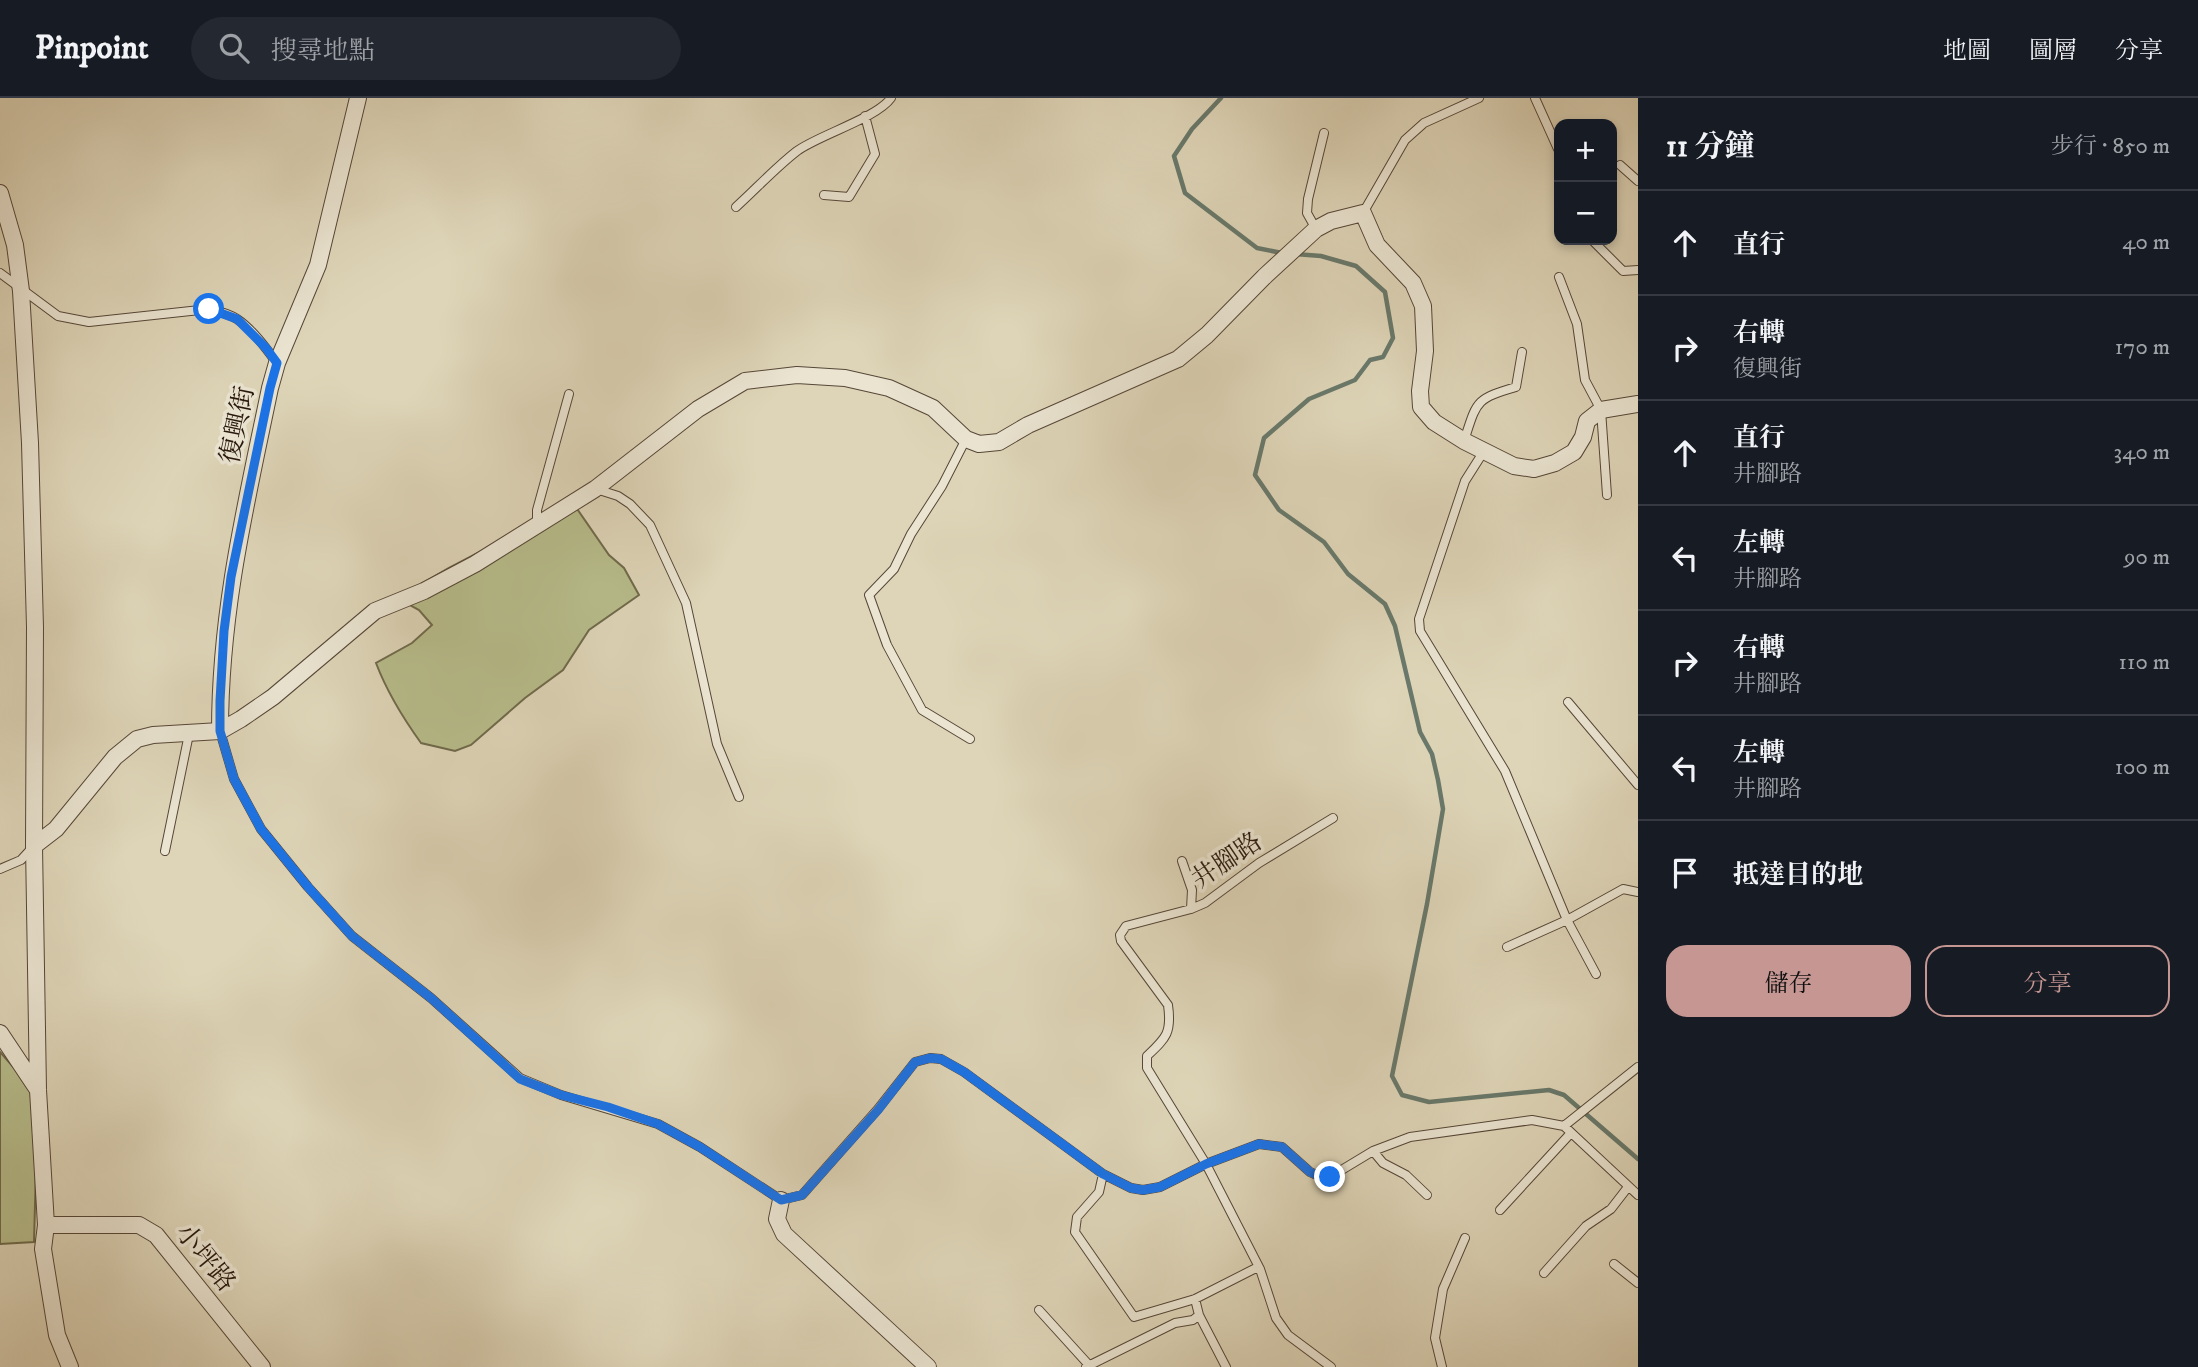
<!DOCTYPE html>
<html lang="zh-TW">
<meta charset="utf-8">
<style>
:root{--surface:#171b24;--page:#242831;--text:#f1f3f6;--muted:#9ea1a6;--line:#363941;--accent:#c59692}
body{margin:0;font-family:"IM FELL DW Pica","Noto Serif TC",serif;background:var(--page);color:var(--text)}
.controls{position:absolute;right:21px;top:21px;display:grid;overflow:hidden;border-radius:14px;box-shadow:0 4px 10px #0003}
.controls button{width:63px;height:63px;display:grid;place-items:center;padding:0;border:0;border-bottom:2px solid var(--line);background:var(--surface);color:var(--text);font:35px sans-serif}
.stop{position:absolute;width:21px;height:21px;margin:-16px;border:5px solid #1a73e8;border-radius:50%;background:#fff}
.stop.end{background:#1a73e8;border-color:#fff;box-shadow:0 2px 7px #0008}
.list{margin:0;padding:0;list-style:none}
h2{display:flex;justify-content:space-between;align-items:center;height:91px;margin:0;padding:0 28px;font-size:30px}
h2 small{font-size:23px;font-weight:400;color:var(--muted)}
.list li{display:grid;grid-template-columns:46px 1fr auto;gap:21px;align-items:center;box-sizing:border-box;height:105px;padding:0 28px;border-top:2px solid var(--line)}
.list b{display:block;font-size:26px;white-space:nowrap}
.list p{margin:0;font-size:23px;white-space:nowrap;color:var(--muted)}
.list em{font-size:23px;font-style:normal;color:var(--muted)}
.actions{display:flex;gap:14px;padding:21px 28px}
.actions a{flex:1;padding:16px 0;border:2px solid var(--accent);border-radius:21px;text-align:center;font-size:24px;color:var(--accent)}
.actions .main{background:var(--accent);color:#111}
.icon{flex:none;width:38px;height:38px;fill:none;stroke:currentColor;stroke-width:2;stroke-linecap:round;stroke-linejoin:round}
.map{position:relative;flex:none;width:1638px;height:1269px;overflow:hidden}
header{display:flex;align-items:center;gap:42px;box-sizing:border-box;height:98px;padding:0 35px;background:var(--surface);border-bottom:2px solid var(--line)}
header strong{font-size:33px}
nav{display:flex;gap:38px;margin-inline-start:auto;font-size:24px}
.search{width:490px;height:63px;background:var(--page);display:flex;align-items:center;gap:18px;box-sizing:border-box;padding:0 24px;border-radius:38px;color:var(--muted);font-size:26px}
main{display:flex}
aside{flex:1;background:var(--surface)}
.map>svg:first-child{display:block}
</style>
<header>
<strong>Pinpoint</strong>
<div class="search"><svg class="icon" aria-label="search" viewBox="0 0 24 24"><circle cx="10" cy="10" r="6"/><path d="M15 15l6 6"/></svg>搜尋地點</div>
<nav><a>地圖</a><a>圖層</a><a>分享</a></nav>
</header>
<main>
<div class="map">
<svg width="1638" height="1269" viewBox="0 0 1638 1269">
<rect width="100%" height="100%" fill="#ded5b8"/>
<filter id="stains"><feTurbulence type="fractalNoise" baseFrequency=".00286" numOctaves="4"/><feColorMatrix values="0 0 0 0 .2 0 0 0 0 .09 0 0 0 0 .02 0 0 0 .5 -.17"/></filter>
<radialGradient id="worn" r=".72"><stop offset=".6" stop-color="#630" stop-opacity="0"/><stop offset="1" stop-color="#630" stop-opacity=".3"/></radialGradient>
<path fill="#b7bc8b" stroke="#706a4c" stroke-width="2" d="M 573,405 L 609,457 L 624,470 L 639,497 L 589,532 L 563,572 L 525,600 L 471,647 L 455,653 L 421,645 C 403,620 387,594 376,565 L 412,545 L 432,527 L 419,512 L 397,500 L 449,470 Z
M 0,954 L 38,997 L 34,1144 L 0,1146 Z"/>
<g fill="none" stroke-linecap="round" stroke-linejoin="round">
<path stroke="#69796b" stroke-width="4.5" d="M 1221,0 L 1192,31 L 1174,58 L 1185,95 L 1257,150 L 1282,155
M 1295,156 L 1321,158 L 1356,168 L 1385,194 L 1393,240 L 1383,259 L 1370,262 L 1355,282 L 1309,301 L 1264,340 L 1255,377 L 1279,412 L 1324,444 L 1348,476 L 1385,506 L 1395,528 L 1420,634 L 1432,656 L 1438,682 L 1443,711 L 1427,806 L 1392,978 L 1402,997 L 1429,1004 L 1549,992 L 1564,997 L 1638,1061"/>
<defs>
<path id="service" d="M 1535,0 L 1558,51
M 1620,67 L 1638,83
M 824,97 L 849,99 L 875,56 L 865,18
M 736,109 C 756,91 775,70 797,53 C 819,37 877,20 891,0
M 1363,115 L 1405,42 L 1424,25 L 1479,0
M 1316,131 L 1307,115 L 1308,101 L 1324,35
M 1592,142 L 1623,173 L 1638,172
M 0,175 L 58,218 L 89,224 L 209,211 C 218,213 229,216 237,221 C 252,231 266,250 277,265
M 1559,179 L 1577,226 L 1585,282 L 1601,312 L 1607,397
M 966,341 L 942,388 L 911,436 L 894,471 L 869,497 L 887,547 L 922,612 L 970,641
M 1464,343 C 1477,303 1475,301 1516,289 L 1522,254
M 1484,353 L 1465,383 L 1419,521 L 1420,533 L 1505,673 L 1567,822 L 1596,876
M 596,391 L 618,398 L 630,406 L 650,427 L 686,505 L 717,646 L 739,699
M 537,427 L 537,412 L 569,296
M 1568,604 L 1638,687
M 220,633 L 234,681 L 261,731 L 308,789 L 352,838 L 431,900 L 520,980 L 561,997 L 658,1026 L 700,1049 L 781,1102 L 802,1097 L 878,1011 L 915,964 L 930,960 L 941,961 L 964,974 L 1103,1076 L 1131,1090 L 1143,1092 L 1160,1089 L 1206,1066 L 1259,1046 L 1282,1049 L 1310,1074 L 1321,1079 L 1330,1079 L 1373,1053 L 1410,1039 L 1532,1022 L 1564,1028 L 1638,1097
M 165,753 L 189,636
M 1182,763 L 1192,792 L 1191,811
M 0,771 L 21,762 L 32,750
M 1507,849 L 1567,822 L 1623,791 L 1638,794
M 1564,1028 L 1638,969
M 1373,1053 L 1383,1065 L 1406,1077 L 1427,1097
M 1103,1076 L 1099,1094 L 1077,1119 L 1075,1134 L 1134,1219 L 1195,1201 L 1258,1169
M 1500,1112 L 1570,1036
M 1614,1166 L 1638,1185
M 1544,1175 L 1586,1128 L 1611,1111 L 1628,1089
M 1039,1212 L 1088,1266
M 1199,1217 L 1226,1269
M 1086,1269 L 1175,1225 L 1193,1222 L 1199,1217 L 1195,1201
M 1331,1269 L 1288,1237 L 1276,1220 L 1260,1171 L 1206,1066 L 1147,970 L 1147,958 C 1166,940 1172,935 1168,907 L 1121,843 L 1120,837 L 1126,828 L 1191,811 L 1205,805 L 1259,765 L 1333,720
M 1442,1269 L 1435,1240 L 1443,1191 L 1465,1140"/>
<path id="minor" d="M 0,95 L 15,147 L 21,193 L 30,345 L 35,529 L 34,748 L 38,992 L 46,1127 L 43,1151 L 57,1237 L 70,1269
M 220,633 C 220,513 246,406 270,290 L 277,265 L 318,167 L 358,0
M 34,748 L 56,731 L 115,659 L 137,641 L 153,637 L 220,633 L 241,621 L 273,599 L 375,513 L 424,493 L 475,466 L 595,391 L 698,311 L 745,283 L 797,277 L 845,280 L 889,290 L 933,310 L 966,341 L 979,346 L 999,344 L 1028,327 L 1178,261 L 1207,237 L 1264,179 L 1316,131 L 1331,123 L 1363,115 L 1377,147 L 1413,185 L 1423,208 L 1425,253 L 1420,293 L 1421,309 L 1434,324 L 1464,343 L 1514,368 L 1534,371 L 1555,365 L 1574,354 L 1583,339 L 1587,323 L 1601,312 L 1638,306
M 0,935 L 38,992
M 781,1102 L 777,1121 L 784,1136 L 928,1269
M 46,1127 L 139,1127 L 156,1137 L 262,1269"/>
</defs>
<use href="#service" stroke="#564738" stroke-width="10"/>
<use href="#minor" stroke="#564738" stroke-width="18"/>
<use href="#service" stroke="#eae4d1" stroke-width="8"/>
<use href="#minor" stroke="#eae4d1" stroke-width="16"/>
</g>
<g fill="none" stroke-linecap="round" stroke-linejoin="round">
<path stroke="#1a73e8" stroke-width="9" d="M 209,211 L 237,221 L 266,250 L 277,265 L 270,290 L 231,479 L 224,533 L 220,603 L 220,633 L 234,681 L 261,731 L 308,789 L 352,838 L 431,900 L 520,981 L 561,997 L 608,1009 L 658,1026 L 700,1049 L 781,1102 L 802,1097 L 878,1012 L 915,964 L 930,960 L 941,961 L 964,974 L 1103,1076 L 1131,1090 L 1143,1092 L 1160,1089 L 1206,1066 L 1259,1046 L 1282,1049 L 1310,1074 L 1321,1079 L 1330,1079"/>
</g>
<g text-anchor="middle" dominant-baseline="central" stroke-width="7" stroke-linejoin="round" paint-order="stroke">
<g font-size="26" fill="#28180d" stroke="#eae4d1">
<text transform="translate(238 327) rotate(-78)">復興街</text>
<text transform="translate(1227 763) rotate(-34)">井腳路</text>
<text transform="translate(205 1160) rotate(51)">小坪路</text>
</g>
</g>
<rect width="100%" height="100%" filter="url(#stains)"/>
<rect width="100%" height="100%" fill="url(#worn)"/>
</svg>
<div class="controls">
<button>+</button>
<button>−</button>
</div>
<div class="stop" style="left:209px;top:211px"></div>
<div class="stop end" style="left:1330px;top:1079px"></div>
</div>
<aside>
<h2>11 分鐘<small>步行 · 850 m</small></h2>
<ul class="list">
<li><svg class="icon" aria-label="ahead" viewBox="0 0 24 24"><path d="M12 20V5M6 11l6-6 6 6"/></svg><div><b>直行</b></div><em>40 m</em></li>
<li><svg class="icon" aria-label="right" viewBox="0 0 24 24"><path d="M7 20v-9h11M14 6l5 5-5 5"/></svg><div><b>右轉</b><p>復興街</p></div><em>170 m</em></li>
<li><svg class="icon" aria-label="ahead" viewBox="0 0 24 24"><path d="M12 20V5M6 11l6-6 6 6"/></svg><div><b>直行</b><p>井腳路</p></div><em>340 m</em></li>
<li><svg class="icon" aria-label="left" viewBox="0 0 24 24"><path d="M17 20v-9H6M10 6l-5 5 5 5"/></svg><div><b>左轉</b><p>井腳路</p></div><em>90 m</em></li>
<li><svg class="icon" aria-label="right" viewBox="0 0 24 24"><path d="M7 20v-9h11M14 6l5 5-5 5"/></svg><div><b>右轉</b><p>井腳路</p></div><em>110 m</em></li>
<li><svg class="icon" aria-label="left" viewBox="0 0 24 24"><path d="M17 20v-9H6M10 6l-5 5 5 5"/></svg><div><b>左轉</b><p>井腳路</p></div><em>100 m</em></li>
<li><svg class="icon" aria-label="arrive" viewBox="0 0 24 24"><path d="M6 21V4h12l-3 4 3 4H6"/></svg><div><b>抵達目的地</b></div></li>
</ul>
<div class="actions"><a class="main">儲存</a><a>分享</a></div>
</aside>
</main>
